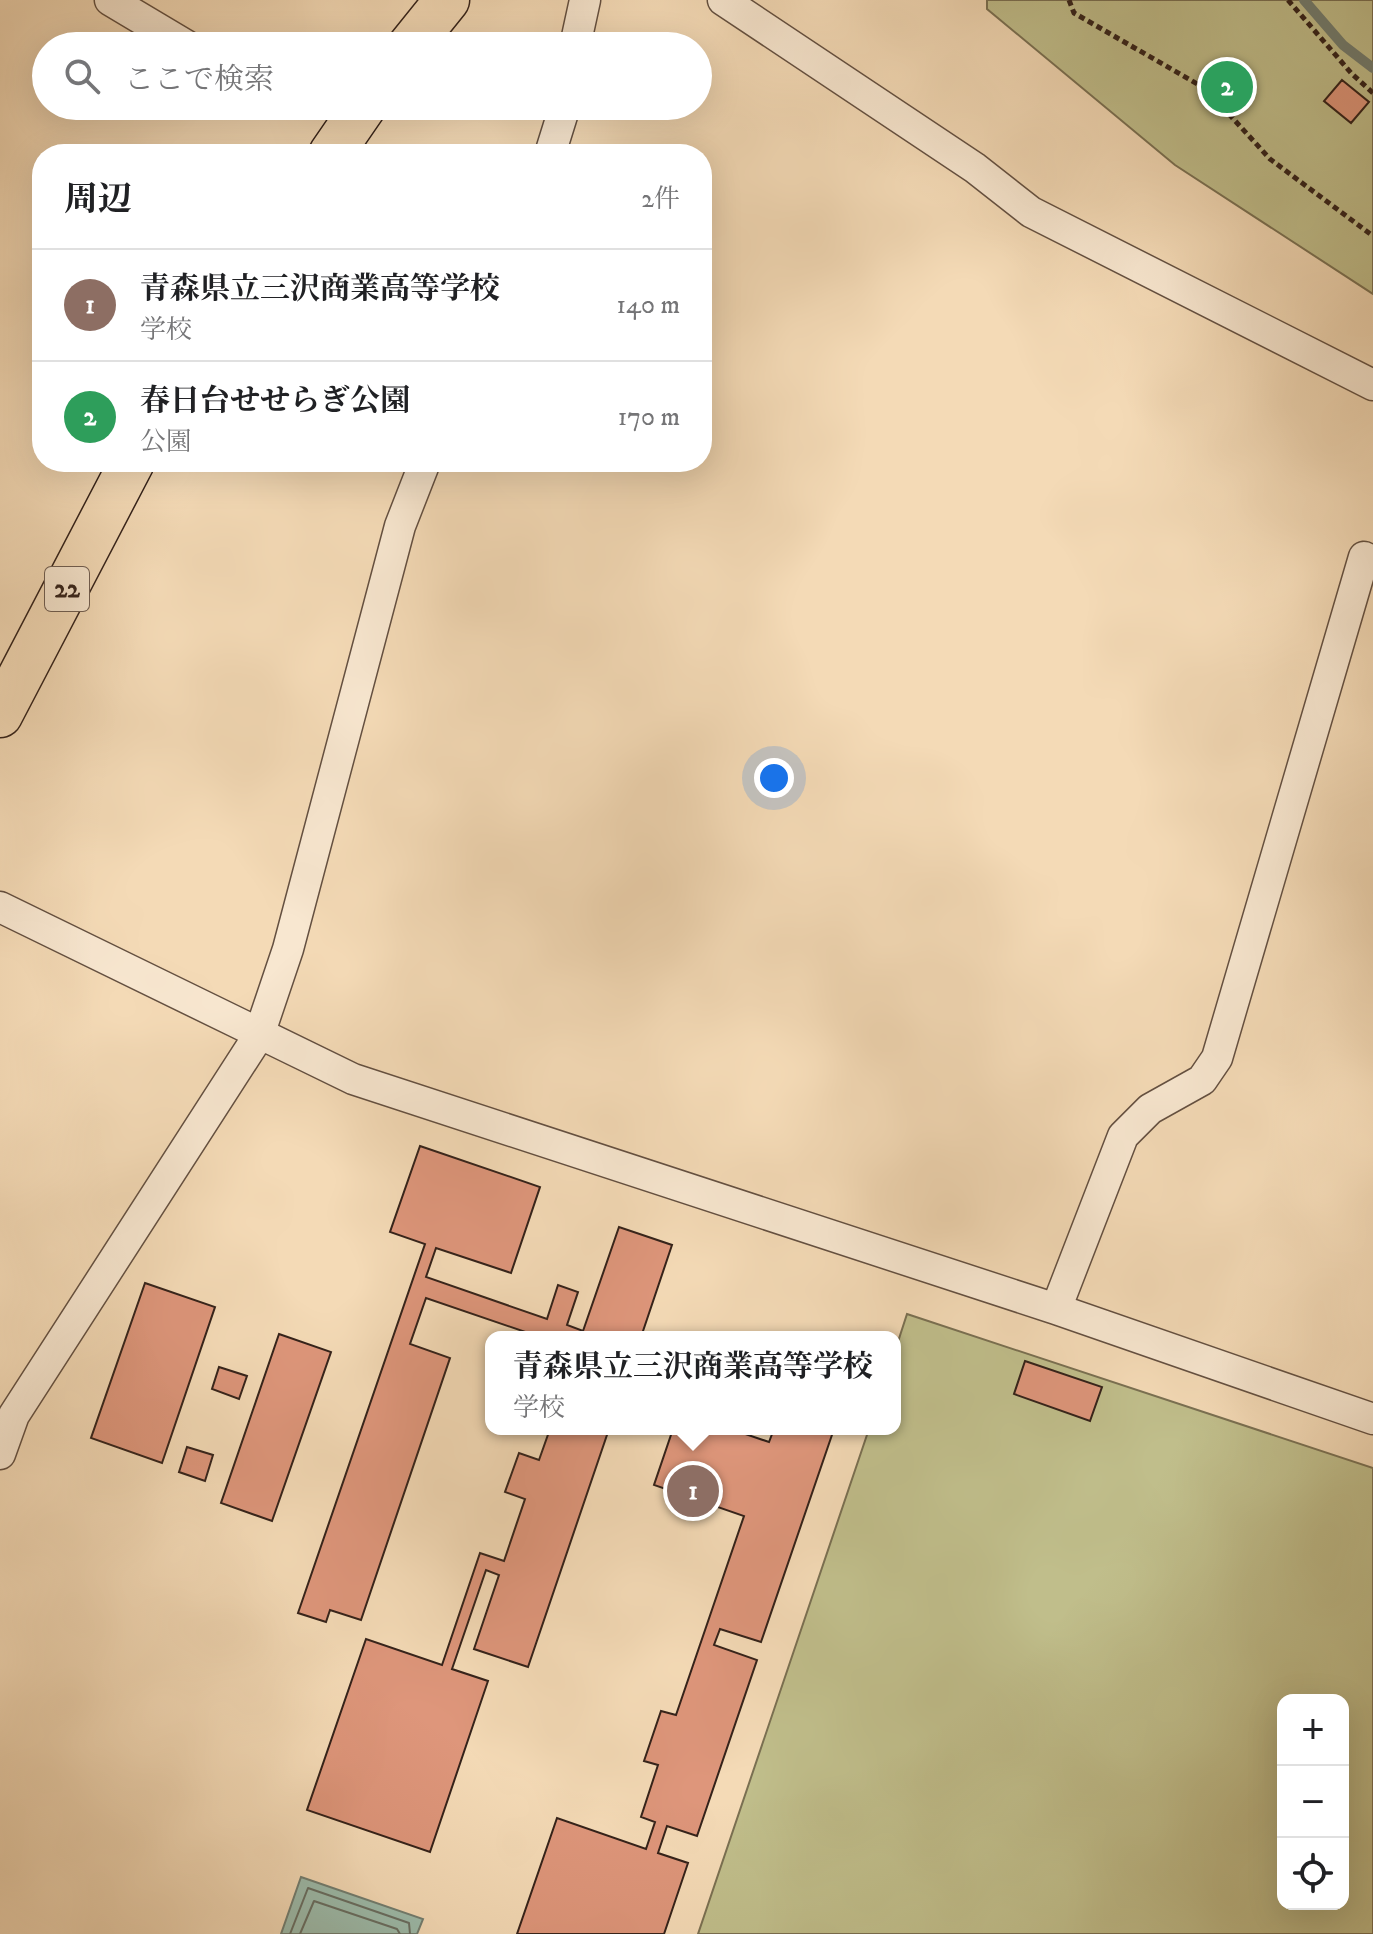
<!DOCTYPE html>
<html lang="ja">
<meta charset="utf-8">
<style>
:root{--surface:#fff;--page:#f2f2f2;--text:#202124;--muted:#757577;--line:#e0e0e0;--accent:#d93025}
body{margin:0;font-family:"IM FELL DW Pica","Noto Serif JP",serif;background:var(--page);color:var(--text)}
.controls{position:absolute;right:24px;bottom:24px;display:grid;overflow:hidden;border-radius:16px;box-shadow:0 8px 32px #0002}
.controls button{width:72px;height:72px;display:grid;place-items:center;padding:0;border:0;border-bottom:2px solid var(--line);background:var(--surface);color:var(--text);font:40px sans-serif}
.you{position:absolute;left:774px;top:778px;width:28px;height:28px;margin:-20px;border:6px solid #fff;border-radius:50%;background:#1a73e8;box-shadow:0 0 0 12px #1a73e833}
.badge{display:grid;place-items:center;width:52px;height:52px;border-radius:50%;background:var(--accent);color:#fff;font-size:26px;font-weight:700}
.pin{position:absolute;translate:-50% -50%;border:4px solid #fff;box-shadow:0 2px 8px #0006}
.popup{position:absolute;left:485px;top:1331px;width:416px;height:104px;box-sizing:border-box;display:grid;place-content:center;border-radius:16px;background:var(--surface);filter:drop-shadow(0 2px 6px #0005);font-size:26px;white-space:nowrap;color:var(--muted)}
.popup b{font-size:30px;color:var(--text)}
.popup::after{content:'';position:absolute;left:50%;top:100%;margin-left:-16px;border:16px solid transparent;border-top-color:var(--surface)}
.list{margin:0;padding:0;list-style:none}
h2{display:flex;justify-content:space-between;align-items:center;height:104px;margin:0;padding:0 32px;font-size:34px}
h2 small{font-size:26px;font-weight:400;color:var(--muted)}
.list li{display:grid;grid-template-columns:52px 1fr auto;gap:24px;align-items:center;box-sizing:border-box;height:112px;padding:0 32px;border-top:2px solid var(--line)}
.list b{display:block;font-size:30px;white-space:nowrap}
.list p{margin:0;font-size:26px;white-space:nowrap;color:var(--muted)}
.list em{font-size:26px;font-style:normal;color:var(--muted)}
.icon{flex:none;width:44px;height:44px;fill:none;stroke:currentColor;stroke-width:2;stroke-linecap:round;stroke-linejoin:round}
.map{position:relative;flex:none;width:1373px;height:1934px;overflow:hidden}
.search{position:absolute;background:var(--surface);box-shadow:0 8px 32px #0002;left:32px;top:32px;width:680px;height:88px;display:flex;align-items:center;gap:20px;box-sizing:border-box;padding:0 28px;border-radius:44px;color:var(--muted);font-size:30px}
.panel{position:absolute;background:var(--surface);box-shadow:0 8px 32px #0002;left:32px;top:144px;width:680px;height:328px;border-radius:32px}
.map>svg:first-child{display:block}
</style>
<div class="map">
<svg width="1373" height="1934" viewBox="0 0 1373 1934">
<rect width="100%" height="100%" fill="#f4dab6"/>
<filter id="stains"><feTurbulence type="fractalNoise" baseFrequency=".0025" numOctaves="4"/><feColorMatrix values="0 0 0 0 .2 0 0 0 0 .09 0 0 0 0 .02 0 0 0 .5 -.17"/></filter>
<radialGradient id="worn" r=".72"><stop offset=".6" stop-color="#630" stop-opacity="0"/><stop offset="1" stop-color="#630" stop-opacity=".3"/></radialGradient>
<path fill="#c0be8b" stroke="#7a7052" stroke-width="2" fill-rule="evenodd" d="M 987,0 L 1373,0 L 1373,294 L 1175,165 L 987,9 Z
M 907,1314 L 1373,1468 L 1373,1934 L 698,1934 L 869,1429 L 895,1429 L 895,1351 ZM 1283,1700 L 1343,1700 L 1343,1904 L 1283,1904 Z"/>
<path fill="#9cbbab" stroke="#727e71" stroke-width="2" d="M 301,1877 L 423,1919 L 417,1934 L 281,1934 Z"/>
<g fill="none" stroke-linecap="round" stroke-linejoin="round">
<path stroke="#686e62" stroke-width="2" d="M 290,1934 L 308,1888 L 409,1923 L 410,1934
M 300,1934 L 314,1901 L 397,1929 L 400,1934"/>
<path stroke="#727e71" stroke-width="10" d="M 1304,0 L 1343,45 L 1373,68"/>
</g>
<path fill="#de967b" stroke="#34221a" stroke-width="2" d="M 1342,80 L 1369,102 L 1351,123 L 1324,101 Z
M 420,1146 L 540,1187 L 511,1273 L 436,1248 L 426,1277 L 547,1319 L 558,1285 L 578,1292 L 567,1325 L 583,1331 L 619,1227 L 672,1245 L 641,1337 L 540,1337 L 426,1298 L 410,1344 L 450,1358 L 361,1620 L 330,1610 L 326,1622 L 298,1613 L 425,1244 L 390,1232 Z
M 145,1283 L 215,1307 L 162,1463 L 91,1438 Z
M 279,1334 L 331,1352 L 272,1521 L 221,1503 Z
M 1025,1361 L 1102,1387 L 1090,1421 L 1014,1394 Z
M 219,1367 L 247,1376 L 239,1399 L 212,1389 Z
M 550,1429 L 609,1429 L 528,1667 L 474,1649 L 499,1575 L 486,1570 L 452,1669 L 488,1681 L 430,1852 L 307,1810 L 366,1639 L 442,1665 L 480,1553 L 504,1561 L 525,1499 L 505,1492 L 519,1453 L 539,1460 Z
M 673,1429 L 747,1429 L 745,1434 L 769,1442 L 774,1429 L 834,1429 L 761,1642 L 720,1629 L 714,1645 L 757,1660 L 697,1836 L 667,1826 L 658,1853 L 688,1863 L 664,1934 L 517,1934 L 557,1818 L 646,1849 L 655,1822 L 641,1817 L 658,1765 L 644,1761 L 661,1711 L 676,1715 L 744,1516 L 654,1485 Z
M 187,1447 L 213,1455 L 205,1481 L 179,1472 Z"/>
<g fill="none" stroke-linecap="round" stroke-linejoin="round">
<defs>
<path id="street" d="M 110,0 L 187,46
M 723,0 L 975,168 L 1031,212 L 1373,385
M 575,46 L 585,0
M 550,154 L 565,106
M 0,907 L 353,1079 L 1056,1309 L 1373,1419
M 1056,1309 L 1123,1136 L 1150,1109 L 1202,1080 L 1217,1058 L 1364,557 L 1373,561
M 0,1454 L 14,1415 L 259,1035 L 288,949 L 400,526 L 425,462"/>
<path id="primary" d="M 410,46 L 447,0
M 331,154 L 364,106
M 0,715 L 132,462"/>
</defs>
<use href="#street" stroke="#645041" stroke-width="33"/>
<use href="#primary" stroke="#34221a" stroke-width="47"/>
<path stroke="#34221a" stroke-width="5" stroke-dasharray="6 4" stroke-linecap="butt" d="M 1069,0 L 1074,13 L 1206,89 L 1270,159 L 1373,236
M 1288,0 L 1352,74 L 1373,93"/>
<use href="#street" stroke="#f8e7d0" stroke-width="30"/>
<use href="#primary" stroke="#f4dab6" stroke-width="44"/>
</g>
<g text-anchor="middle" dominant-baseline="central" stroke-width="6" stroke-linejoin="round" paint-order="stroke">
<rect fill="#f8e7d0" stroke="#6f5d51" stroke-width="2" x="45" y="567" width="44" height="44" rx="6"/>
<g font-size="26" font-weight="bold" fill="#34221a">
<text x="67" y="589">22</text>
</g>
</g>
<rect width="100%" height="100%" filter="url(#stains)"/>
<rect width="100%" height="100%" fill="url(#worn)"/>
</svg>
<div class="controls">
<button>+</button>
<button>−</button>
<button><svg class="icon" aria-label="locate" viewBox="0 0 24 24"><circle cx="12" cy="12" r="6"/><path d="M12 2v4M12 18v4M2 12h4M18 12h4"/></svg></button>
</div>
<div class="you"></div>
<div class="pin badge" style="left:693px;top:1491px;background:#8d6e63">1</div>
<div class="popup"><b>青森県立三沢商業高等学校</b>学校</div>
<div class="pin badge" style="left:1227px;top:87px;background:#2e9e5b">2</div>
<div class="search"><svg class="icon" aria-label="search" viewBox="0 0 24 24"><circle cx="10" cy="10" r="6"/><path d="M15 15l6 6"/></svg>ここで検索</div>
<section class="panel">
<h2>周辺<small>2件</small></h2>
<ul class="list">
<li><span class="badge" style="background:#8d6e63">1</span><div><b>青森県立三沢商業高等学校</b><p>学校</p></div><em>140 m</em></li>
<li><span class="badge" style="background:#2e9e5b">2</span><div><b>春日台せせらぎ公園</b><p>公園</p></div><em>170 m</em></li>
</ul>
</section>
</div>
